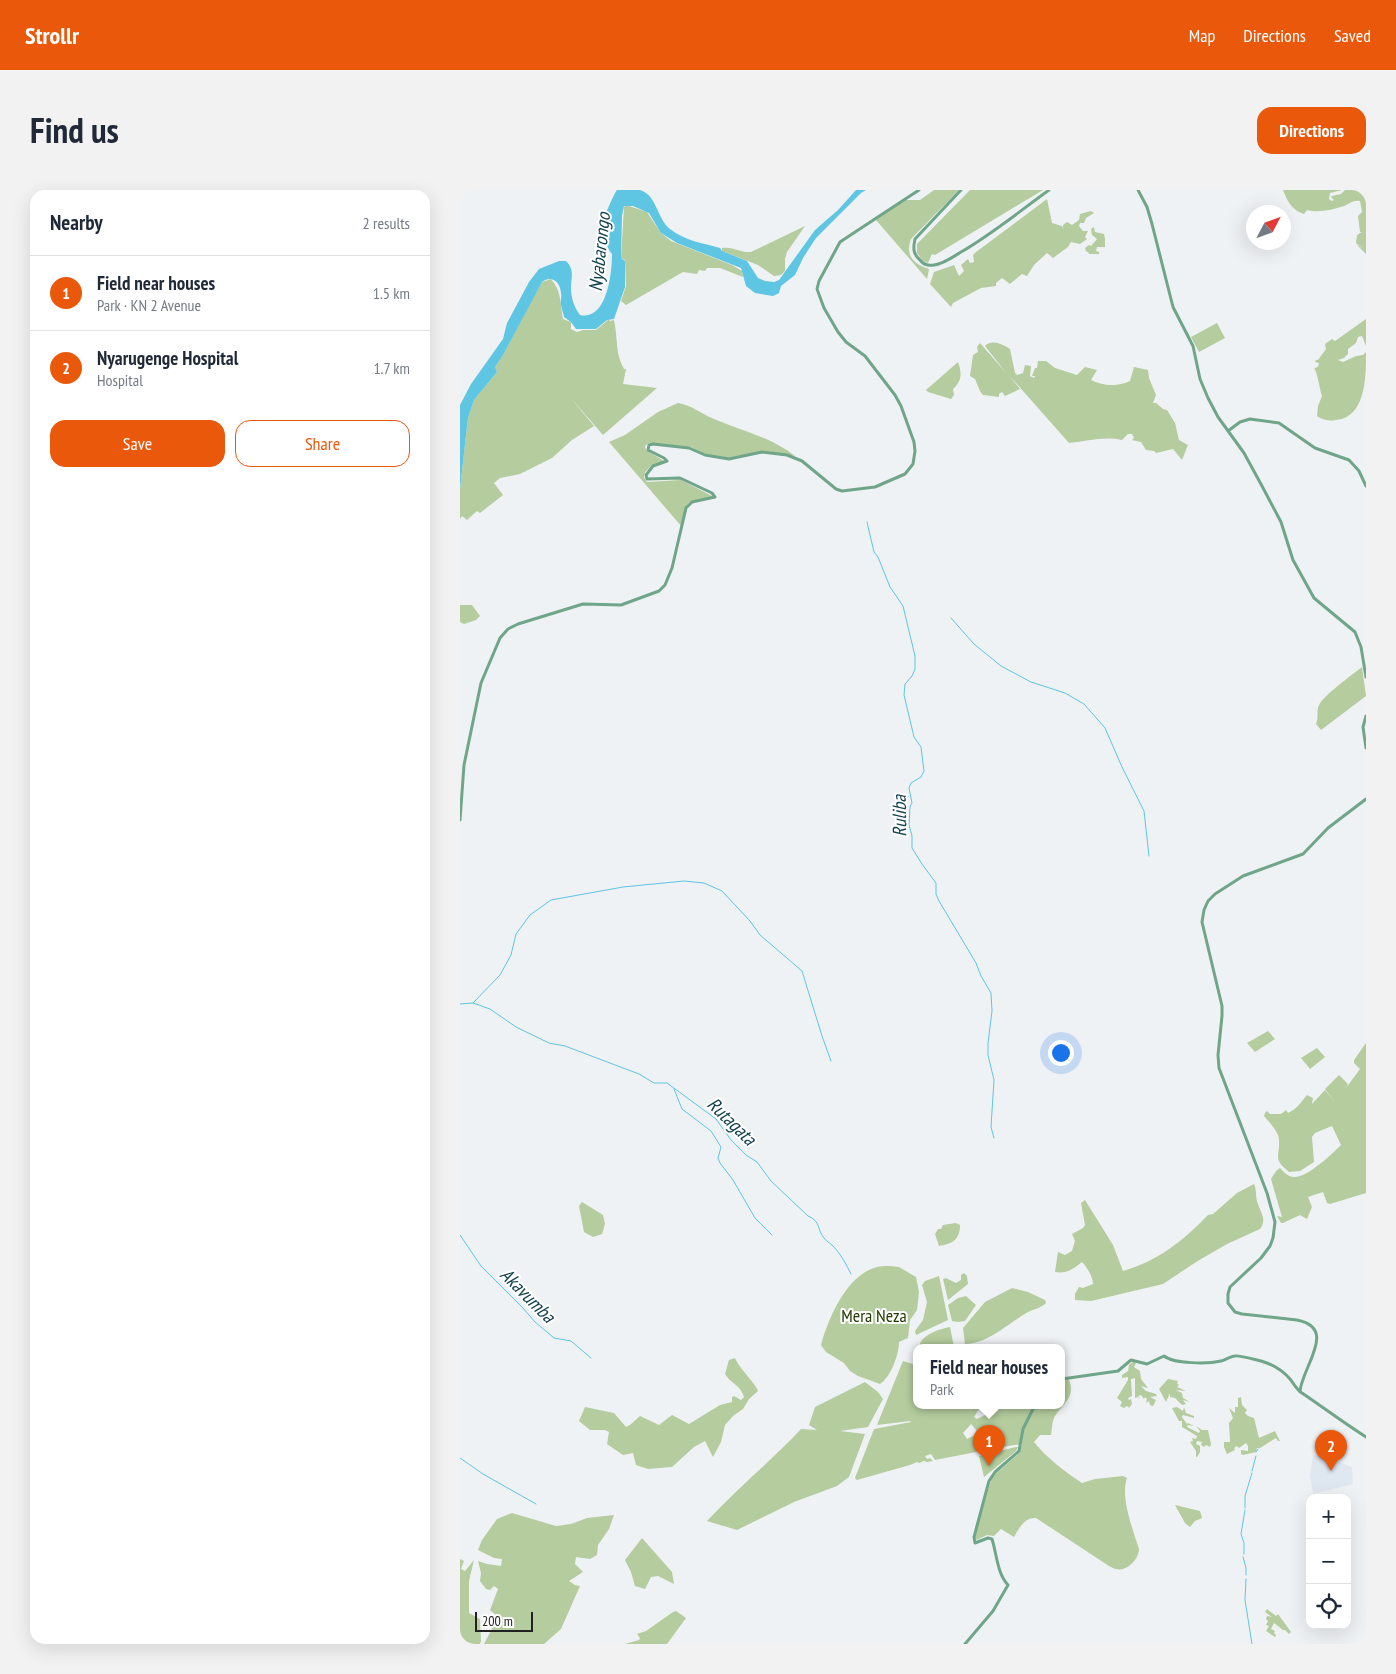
<!DOCTYPE html>
<meta charset="utf-8">
<style>
:root{--surface:#fff;--page:#f2f2f3;--text:#1f2937;--muted:#747a83;--line:#e0e1e3;--accent:#ea580c}
body{margin:0;font-family:"PT Sans Narrow",sans-serif;background:var(--page);color:var(--text)}
.controls{position:absolute;right:15px;bottom:15px;display:grid;overflow:hidden;border-radius:10px;box-shadow:0 5px 20px #0002}
.controls button{width:45px;height:45px;display:grid;place-items:center;padding:0;border:0;border-bottom:1px solid var(--line);background:var(--surface);color:var(--text);font:25px sans-serif}
.compass{position:absolute;left:786px;top:15px;width:45px;height:45px;border-radius:50%;background:var(--surface);box-shadow:0 5px 20px #0002;rotate:49deg}
.scale{position:absolute;left:15px;bottom:12px;width:58px;box-sizing:border-box;padding-left:5px;border:2px solid #212122;border-top:0;font-size:14px;line-height:18px;white-space:nowrap;color:#212122;-webkit-text-stroke:4px #fff;paint-order:stroke}
.you{position:absolute;left:600px;top:862px;width:18px;height:18px;margin:-12px;border:4px solid #fff;border-radius:50%;background:#1a73e8;box-shadow:0 0 0 8px #1a73e833}
.badge{display:grid;place-items:center;width:32px;height:32px;border-radius:50%;background:var(--accent);color:#fff;font-size:16px;font-weight:700}
.pin{position:absolute;translate:-50% -41px;filter:drop-shadow(0 1px 2px #0008)}
.pin::after{content:'';position:absolute;top:26px;width:18px;height:15px;background:inherit;clip-path:polygon(0 0,100% 0,50% 100%)}
.popup{position:absolute;left:453px;top:1154px;width:152px;height:65px;box-sizing:border-box;display:grid;place-content:center;border-radius:10px;background:var(--surface);filter:drop-shadow(0 1px 4px #0005);font-size:16px;white-space:nowrap;color:var(--muted)}
.popup b{font-size:19px;color:var(--text)}
.popup::after{content:'';position:absolute;left:50%;top:100%;margin-left:-10px;border:10px solid transparent;border-top-color:var(--surface)}
.list{margin:0;padding:0;list-style:none}
h2{display:flex;justify-content:space-between;align-items:center;height:65px;margin:0;padding:0 20px;font-size:21px}
h2 small{font-size:16px;font-weight:400;color:var(--muted)}
.list li{display:grid;grid-template-columns:32px 1fr auto;gap:15px;align-items:center;box-sizing:border-box;height:75px;padding:0 20px;border-top:1px solid var(--line)}
.list b{display:block;font-size:19px;white-space:nowrap}
.list p{margin:0;font-size:16px;white-space:nowrap;color:var(--muted)}
.list em{font-size:16px;font-style:normal;color:var(--muted)}
.actions{display:flex;gap:10px;padding:15px 20px}
.actions a{flex:1;padding:11px 0;border:1px solid var(--accent);border-radius:15px;text-align:center;font-size:18px;color:var(--accent)}
.actions .main{background:var(--accent);color:#fff}
.icon{flex:none;width:28px;height:28px;fill:none;stroke:currentColor;stroke-width:2;stroke-linecap:round;stroke-linejoin:round}
.map{position:relative;flex:none;width:906px;height:1454px;overflow:hidden;border-radius:15px}
header{display:flex;align-items:center;gap:30px;box-sizing:border-box;height:70px;padding:0 25px;background:var(--accent);color:#fff}
header strong{font-size:24px}
nav{display:flex;gap:28px;margin-inline-start:auto;font-size:18px}
.intro{display:flex;align-items:center;justify-content:space-between;box-sizing:border-box;height:120px;padding:0 30px}
h1{margin:0;font-size:35px}
.button{padding:12px 22px;border-radius:15px;background:var(--accent);color:#fff;font-size:18px;font-weight:700}
main{display:flex;gap:30px;padding:0 30px}
aside{flex:1;background:var(--surface);border-radius:15px;box-shadow:0 5px 20px #0002}
.map>svg:first-child{display:block}
</style>
<header>
<strong>Strollr</strong>
<nav><a>Map</a><a>Directions</a><a>Saved</a></nav>
</header>
<div class="intro"><h1>Find us</h1><a class="button">Directions</a></div>
<main>
<aside>
<h2>Nearby<small>2 results</small></h2>
<ul class="list">
<li><span class="badge">1</span><div><b>Field near houses</b><p>Park · KN 2 Avenue</p></div><em>1.5 km</em></li>
<li><span class="badge">2</span><div><b>Nyarugenge Hospital</b><p>Hospital</p></div><em>1.7 km</em></li>
</ul>
<div class="actions"><a class="main">Save</a><a>Share</a></div>
</aside>
<div class="map">
<svg width="906" height="1454" viewBox="0 0 906 1454">
<rect width="100%" height="100%" fill="#eff2f4"/>
<path fill="#dfe7f0" d="M 853,1265 L 866,1267 L 892,1277 L 893,1294 L 853,1304 L 850,1286 Z"/>
<path fill="#b4cc9e" d="M 474,0 L 499,0 L 451,49 C 445,65 453,74 469,79 L 467,89 L 416,30 L 445,10 L 460,10 Z
M 510,0 L 583,0 L 475,65 L 472,64 L 468,73 L 463,71 L 457,63 L 457,54 Z
M 823,0 L 882,0 L 870,3 L 869,9 L 872,11 L 874,10 L 871,7 L 872,6 L 881,4 L 885,0 L 906,0 L 906,64 L 896,54 L 904,59 L 896,53 L 897,45 L 902,42 L 900,42 L 898,26 L 902,22 L 900,11 C 892,10 890,14 884,16 C 872,20 858,23 847,20 L 844,24 C 831,20 827,10 823,0 Z
M 587,9 L 592,33 L 602,36 L 603,39 L 603,35 L 607,32 L 612,35 L 619,30 L 620,24 L 631,21 L 634,23 L 626,28 L 624,33 L 620,33 L 619,36 L 623,41 L 628,41 L 625,47 L 627,49 L 620,54 L 611,52 L 608,57 L 593,68 L 587,63 L 574,75 L 567,86 L 562,84 L 550,94 L 542,88 L 536,93 L 536,96 L 521,98 L 493,113 L 491,117 L 470,94 L 474,82 L 494,75 L 499,86 L 504,81 L 501,75 L 508,69 L 510,73 L 514,72 L 513,65 L 516,62 Z
M 166,15 L 187,22 L 201,43 L 211,51 L 272,75 L 282,81 L 283,87 L 260,78 L 247,78 L 245,81 L 239,80 L 237,84 L 223,82 L 166,115 L 161,111 L 166,96 L 165,70 L 161,68 L 164,17 Z
M 345,36 L 327,62 L 325,69 L 325,81 L 321,85 L 314,86 L 298,75 L 262,61 L 262,58 C 273,56 281,63 291,62 Z
M 634,37 L 635,42 L 644,44 L 645,49 L 645,57 L 637,57 L 636,61 L 639,62 L 639,64 L 629,64 L 629,63 L 626,61 L 625,58 L 629,55 L 631,56 L 637,49 L 632,45 L 631,39 Z
M 91,89 C 102,102 100,113 103,129 L 111,132 L 111,139 L 117,142 L 123,140 L 136,140 L 149,129 L 150,131 L 154,130 C 158,148 155,164 164,179 L 166,179 L 163,194 L 197,198 L 143,245 L 110,207 L 134,236 L 112,250 L 92,268 L 60,284 L 40,288 L 34,293 L 43,305 L 20,323 L 17,321 L 7,330 L 2,326 L 0,329 L 0,299 L 8,228 L 14,210 L 37,182 L 35,177 L 43,165 L 75,104 L 82,92 Z
M 906,129 L 906,156 L 902,146 L 898,147 L 896,153 L 888,159 L 888,164 L 884,168 L 878,170 L 883,172 L 896,166 L 903,165 L 906,162 C 906,186 906,221 882,229 C 872,231 866,232 857,226 L 858,216 L 862,206 C 860,200 857,181 854,178 L 858,177 L 859,173 L 855,172 L 856,170 L 858,170 L 866,159 L 865,154 L 872,149 L 875,151 Z
M 757,133 L 765,148 L 739,162 L 731,147 Z
M 520,153 L 547,184 L 525,156 C 532,149 542,154 550,159 L 555,183 L 557,185 L 563,183 L 565,175 L 571,176 L 570,186 L 574,188 L 575,186 L 572,186 L 575,178 L 577,178 L 578,171 L 586,171 L 595,178 L 617,185 L 625,177 L 637,180 L 631,190 C 643,196 658,197 670,191 L 674,177 L 688,180 L 689,188 L 696,205 L 693,213 L 696,213 L 703,219 L 707,220 L 715,233 L 719,250 L 728,255 L 722,270 L 713,259 L 696,263 L 694,261 L 686,260 L 681,252 L 672,250 L 674,248 L 672,244 L 668,244 L 662,250 C 644,246 627,251 609,253 L 548,184 L 560,199 L 545,206 L 542,202 L 539,204 L 539,207 L 523,205 L 520,201 L 515,189 L 510,186 L 513,165 L 518,162 L 517,157 Z
M 498,172 C 502,183 502,191 493,199 L 494,205 L 491,209 L 468,202 L 466,200 Z
M 218,213 C 231,215 242,224 254,229 C 282,241 311,247 335,266 L 304,261 L 270,269 L 242,263 L 231,257 L 189,253 L 185,256 L 186,260 L 204,271 L 191,276 L 185,282 L 184,287 L 187,292 L 221,290 L 254,307 L 228,313 L 222,337 L 149,252 L 165,245 L 198,222 Z
M 0,415 L 12,415 L 20,426 L 16,430 L 4,434 L 0,432 Z
M 902,477 L 906,506 L 861,540 L 856,534 C 859,527 856,521 859,515 C 864,505 892,485 902,477 Z
M 808,841 L 815,849 L 795,862 L 787,853 Z
M 906,853 L 906,1003 L 870,1014 L 867,1013 L 863,1002 L 848,1007 L 852,1017 L 847,1029 L 840,1025 L 823,1033 L 821,1033 L 817,1026 L 822,1027 L 811,989 L 816,981 L 820,978 C 824,982 827,986 833,987 C 846,989 872,964 881,955 L 872,936 L 855,943 L 852,947 L 854,972 L 840,981 L 829,982 C 812,968 820,967 819,950 C 819,942 809,932 804,926 L 805,923 L 807,921 L 810,924 L 821,924 L 826,920 L 828,923 C 837,919 841,912 847,905 L 853,908 L 852,914 L 865,900 L 875,912 L 865,899 L 879,885 L 888,894 L 886,898 L 900,879 L 894,873 L 894,870 Z
M 857,858 L 865,867 L 850,879 L 841,868 Z
M 794,994 C 797,1000 795,1007 798,1014 C 801,1023 807,1030 800,1039 L 767,1054 L 736,1072 L 703,1094 L 631,1111 L 615,1110 L 615,1104 L 619,1097 L 623,1098 L 633,1094 C 633,1087 627,1077 622,1072 C 613,1079 607,1084 595,1082 L 598,1062 L 605,1065 L 612,1061 L 615,1051 L 612,1044 L 623,1038 L 625,1035 L 621,1013 L 625,1010 L 653,1055 L 663,1081 C 698,1071 723,1051 748,1025 L 753,1024 L 777,1003 Z
M 122,1012 L 143,1025 L 145,1034 L 142,1044 L 133,1047 L 124,1042 L 119,1016 Z
M 496,1033 L 500,1035 C 500,1050 492,1054 479,1056 L 475,1044 L 478,1039 L 481,1039 L 483,1035 Z
M 430,1076 L 439,1077 L 456,1087 L 459,1102 L 457,1120 L 450,1130 L 448,1148 L 439,1152 C 439,1164 431,1187 420,1194 L 398,1186 L 390,1181 L 384,1173 L 366,1162 L 361,1155 C 368,1129 386,1087 414,1078 C 419,1076 425,1076 430,1076 Z
M 504,1083 L 507,1086 L 508,1094 L 488,1110 L 483,1089 L 486,1088 L 496,1093 L 501,1090 L 501,1085 Z
M 479,1086 L 488,1130 L 456,1145 L 455,1141 L 463,1130 L 467,1112 L 462,1095 L 465,1091 Z
M 552,1098 L 568,1102 L 585,1110 L 586,1113 C 581,1118 574,1119 568,1122 C 550,1132 528,1154 505,1154 L 503,1138 L 525,1112 Z
M 506,1106 L 516,1115 L 505,1131 L 498,1132 L 492,1131 L 488,1115 L 498,1108 Z
M 490,1137 L 494,1157 L 461,1157 L 460,1153 C 466,1143 480,1139 490,1137 Z
M 275,1168 C 279,1178 296,1194 298,1201 L 289,1209 L 283,1219 L 273,1226 L 265,1235 L 261,1252 L 253,1267 L 245,1251 L 234,1257 L 212,1277 L 188,1279 L 176,1275 L 173,1263 L 163,1265 L 147,1254 L 149,1242 L 145,1240 L 130,1240 L 119,1231 L 125,1217 L 154,1223 L 166,1237 L 170,1235 L 180,1226 L 199,1235 L 212,1225 L 229,1234 L 260,1215 L 272,1212 L 272,1207 L 274,1206 L 281,1210 L 284,1207 C 280,1194 271,1194 265,1184 L 269,1170 Z
M 443,1171 L 453,1174 L 456,1173 L 456,1215 L 517,1215 L 519,1219 L 514,1227 L 517,1229 L 546,1215 L 602,1215 L 602,1186 L 609,1190 C 616,1207 603,1214 595,1226 C 592,1231 592,1239 591,1245 L 580,1245 L 574,1252 C 588,1269 604,1281 622,1293 L 635,1289 L 663,1286 L 667,1288 C 660,1307 673,1340 679,1359 C 679,1369 667,1382 656,1379 C 654,1379 652,1377 649,1376 L 576,1328 C 565,1327 559,1338 554,1347 L 541,1339 L 534,1346 L 527,1345 L 517,1350 L 514,1348 L 532,1287 L 557,1265 L 562,1254 L 535,1258 L 522,1239 L 517,1241 L 511,1234 L 503,1243 L 507,1249 L 515,1245 L 521,1258 L 516,1262 L 475,1270 L 471,1264 L 465,1266 L 467,1269 L 470,1268 L 473,1271 L 467,1272 L 464,1271 L 459,1273 L 457,1272 L 450,1275 L 397,1290 L 395,1288 L 414,1239 L 451,1232 L 450,1231 L 417,1235 Z
M 674,1171 L 676,1173 L 674,1177 L 680,1181 L 681,1189 L 688,1198 L 681,1196 L 686,1201 L 696,1204 L 697,1206 L 690,1207 L 696,1210 L 693,1216 L 690,1215 L 689,1211 L 686,1213 L 687,1209 L 685,1207 L 684,1209 L 681,1205 L 678,1206 L 681,1209 L 678,1207 L 675,1208 L 675,1188 L 671,1189 L 672,1206 L 668,1208 L 669,1210 L 671,1209 L 672,1214 L 669,1218 L 667,1216 L 664,1218 L 660,1216 L 662,1212 L 657,1208 L 668,1190 L 668,1187 L 662,1188 L 662,1185 L 668,1181 L 669,1175 Z
M 708,1189 L 718,1191 L 717,1193 L 719,1195 L 717,1197 L 726,1201 L 716,1200 L 722,1203 L 723,1208 L 730,1212 L 723,1210 L 726,1214 L 722,1215 L 715,1208 L 710,1207 L 710,1203 L 706,1212 L 699,1199 Z
M 405,1192 L 418,1202 L 423,1209 L 408,1237 L 380,1241 L 405,1244 L 389,1287 L 377,1296 L 334,1312 L 277,1340 L 247,1331 C 277,1299 311,1271 341,1239 L 357,1240 L 349,1235 L 355,1217 Z
M 781,1207 L 782,1215 L 787,1220 L 785,1223 L 788,1226 L 794,1228 L 799,1248 L 815,1241 L 820,1251 L 818,1251 L 816,1248 L 800,1258 L 797,1258 L 796,1262 L 783,1265 L 781,1264 L 781,1260 L 788,1261 L 788,1256 L 786,1253 L 779,1258 L 777,1256 L 774,1258 L 775,1260 L 767,1264 L 764,1257 L 764,1252 L 770,1252 L 769,1233 L 773,1228 L 769,1218 L 775,1223 L 775,1217 L 778,1217 L 778,1208 Z
M 717,1217 L 723,1221 L 724,1217 L 726,1223 L 734,1226 L 734,1228 L 723,1225 L 722,1227 L 727,1234 L 728,1233 L 734,1236 L 728,1235 L 727,1237 L 739,1243 L 740,1241 L 736,1236 L 742,1240 L 748,1240 L 751,1254 L 750,1257 L 746,1255 L 744,1257 L 741,1255 L 742,1252 L 737,1251 L 736,1254 L 740,1256 L 740,1262 L 737,1267 L 736,1267 L 736,1261 L 730,1252 L 733,1251 L 732,1248 L 736,1249 L 737,1246 L 722,1237 L 722,1231 L 719,1231 L 712,1218 Z
M 556,1257 L 558,1257 L 556,1261 L 524,1287 L 519,1266 Z
M 715,1315 L 740,1321 L 742,1328 L 735,1331 L 730,1337 L 725,1333 Z
M 52,1323 L 96,1336 L 111,1334 L 127,1328 L 154,1325 L 149,1339 L 138,1355 L 137,1365 L 130,1369 L 116,1367 L 115,1374 L 123,1382 L 109,1391 L 115,1395 L 120,1396 L 101,1439 L 84,1454 L 24,1454 L 38,1427 L 30,1420 L 38,1399 L 34,1396 L 30,1400 L 26,1399 L 20,1391 L 21,1383 L 18,1371 L 27,1374 L 41,1376 L 42,1369 L 34,1368 L 18,1360 L 22,1350 L 37,1329 Z
M 182,1348 L 212,1382 L 214,1394 L 198,1386 L 191,1387 L 185,1399 L 175,1396 L 171,1382 L 165,1370 Z
M 0,1369 L 4,1371 L 1,1379 L 5,1381 L 14,1370 L 9,1391 L 9,1423 L 20,1429 L 21,1451 L 20,1454 L 0,1454 Z
M 807,1419 L 816,1426 L 818,1424 L 831,1442 L 829,1444 L 825,1440 L 823,1440 L 814,1433 L 811,1439 L 815,1441 L 814,1443 L 816,1445 L 815,1447 L 806,1441 L 809,1436 L 806,1435 L 808,1431 L 806,1429 L 807,1426 L 812,1427 L 805,1422 Z
M 216,1421 L 226,1428 L 207,1454 L 165,1454 L 179,1450 L 180,1448 L 177,1444 L 186,1441 L 213,1422 Z"/>
<path fill="#5ec5e2" d="M 157,0 C 164,0 174,0 180,0 C 197,5 197,29 210,39 C 225,51 243,53 260,58 L 262,61 L 287,71 L 298,88 L 305,91 L 314,92 L 319,90 L 355,40 L 378,20 L 396,0 L 406,0 L 401,3 L 356,48 L 343,68 L 335,85 L 321,96 L 319,103 L 313,106 L 295,103 L 286,96 L 281,78 L 217,53 L 201,43 L 189,23 L 173,16 L 164,16 L 162,26 L 161,68 L 165,71 L 165,97 L 154,129 L 147,130 L 136,139 L 116,139 L 111,132 L 104,127 C 103,123 102,119 101,115 C 100,111 102,107 101,103 C 100,91 91,85 82,92 L 43,165 L 35,177 L 37,182 L 14,210 L 8,228 L 0,299 L 0,215 L 11,194 L 43,149 L 47,133 L 69,92 L 79,79 L 99,71 L 106,71 C 115,80 111,87 111,98 C 111,108 114,117 120,125 C 147,131 152,83 152,64 C 144,56 144,36 145,25 C 146,23 155,2 157,0 Z"/>
<g fill="none" stroke-linecap="round" stroke-linejoin="round">
<path stroke="#5ec5e2" stroke-width="1" d="M 407,332 L 414,362 L 418,367 L 430,397 L 443,416 L 455,466 L 455,479 L 452,486 L 445,494 L 444,505 L 454,547 L 461,557 L 464,581 L 461,587 L 451,593 L 449,598 L 452,613 L 450,617 L 449,635 L 452,646 L 452,658 L 462,674 L 476,693 L 476,704 L 479,711 L 516,773 L 521,786 L 531,803 L 532,821 L 528,853 L 528,865 L 534,890 L 531,937 L 534,948
M 491,428 L 514,454 L 541,476 L 571,492 L 605,503 L 624,514 L 645,538 L 662,577 L 684,621 L 689,666
M 13,813 L 30,819 L 56,837 L 89,853 L 105,856 L 179,884 L 194,893 L 207,893 L 256,929 L 271,950 L 286,965 L 297,972 L 311,991 L 348,1026 C 361,1031 357,1040 364,1048 C 366,1051 370,1053 373,1056 C 381,1064 386,1074 391,1084
M 0,814 L 13,813 L 40,785 L 51,765 L 56,744 L 70,725 L 91,710 L 163,697 L 224,691 L 244,693 L 262,701 L 290,731 L 300,745 L 342,781 L 362,846 L 371,871
M 214,899 L 222,919 L 251,941 L 261,957 L 258,968 L 260,973 L 273,990 L 295,1028 L 312,1045
M 0,1045 L 21,1076 L 62,1117 L 75,1132 L 94,1148 L 111,1151 L 131,1168
M 796,1262 L 798,1259
M 0,1268 L 23,1284 L 76,1314
M 792,1281 L 796,1266
M 785,1318 L 785,1306 L 792,1283
M 784,1364 L 784,1353 L 781,1344 L 785,1320
M 783,1367 L 786,1378 L 786,1385
M 786,1389 L 785,1410 L 792,1454"/>
<path stroke="#6fa588" stroke-width="3" d="M 501,0 L 455,49 C 453,58 453,64 460,70 C 463,74 468,76 474,75 C 483,74 493,67 501,62 C 532,44 560,21 589,0
M 678,0 L 687,17 L 692,34 L 713,117 L 733,156 L 740,189 L 748,208 L 758,227 L 784,263 L 802,296 L 821,332 L 833,370 L 854,408 L 895,442 L 901,457 L 906,487
M 768,241 L 780,232 L 790,229 L 819,233 L 855,258 L 889,270 L 899,281 L 906,296
M 906,526 L 903,537 L 906,558
M 0,630 L 4,575 L 21,493 L 40,448 L 48,439 L 58,434 L 123,414 L 161,415 L 199,401 L 205,395 L 212,378 L 226,318 L 232,312 L 255,307 L 252,303 L 220,288 L 187,289 L 186,285 L 193,276 L 207,271 L 204,268 L 188,260 L 189,255 L 193,254 L 229,258 L 245,265 L 269,269 L 302,262 L 327,265 L 342,271 L 376,299 L 382,301 L 415,297 L 445,284 L 453,274 L 455,261 L 454,252 L 441,216 L 435,205 L 405,166 L 386,152 L 378,142 L 364,118 L 357,99 L 359,91 L 380,52 L 459,0
M 602,1189 L 658,1181 L 671,1170 L 687,1174 L 704,1166 C 714,1174 748,1174 761,1171 C 765,1170 771,1166 775,1166 C 779,1165 796,1170 801,1171 C 812,1174 822,1180 830,1189 C 834,1194 837,1200 842,1203 C 864,1218 884,1233 906,1247
M 840,1202 C 841,1178 879,1138 837,1130 L 782,1124 L 775,1122 L 768,1113 L 768,1104 L 770,1097 L 801,1068 L 810,1056 L 813,1048 L 815,1032 L 807,1003 L 759,878 L 758,865 L 762,826 L 762,816 L 742,732 L 744,720 L 748,711 L 755,704 L 783,686 L 843,664 L 868,638 L 906,609
M 505,1454 L 533,1421 L 548,1395 C 537,1383 537,1365 532,1349 L 528,1348 L 515,1353 L 514,1347 L 529,1291 L 535,1282 L 559,1261 L 563,1239 L 575,1215"/>
</g>
<g text-anchor="middle" dominant-baseline="central" stroke-width="4" stroke-linejoin="round" paint-order="stroke">
<g font-size="18" fill="#243a04" stroke="#fff">
<text x="414" y="1125">Mera Neza</text>
</g>
<g font-size="19" font-style="italic" fill="#13414e" stroke="#fff">
<text transform="translate(139 62) rotate(-84)">Nyabarongo</text>
<text transform="translate(439 626) rotate(-91)">Ruliba</text>
<text transform="translate(272 931) rotate(44)">Rutagata</text>
<text transform="translate(68 1105) rotate(45)">Akavumba</text>
</g>
</g>
</svg>
<div class="controls">
<button>+</button>
<button>−</button>
<button><svg class="icon" aria-label="locate" viewBox="0 0 24 24"><circle cx="12" cy="12" r="6"/><path d="M12 2v4M12 18v4M2 12h4M18 12h4"/></svg></button>
</div>
<svg class="compass" viewBox="-18 -18 36 36"><path d="M0-13l5 13h-10z" fill="#e53935"/><path d="M0 13l5-13h-10z" fill="#747a83"/></svg>
<div class="scale">200 m</div>
<div class="you"></div>
<div class="pin badge" style="left:529px;top:1276px">1</div>
<div class="popup"><b>Field near houses</b>Park</div>
<div class="pin badge" style="left:871px;top:1281px">2</div>
</div>
</main>
